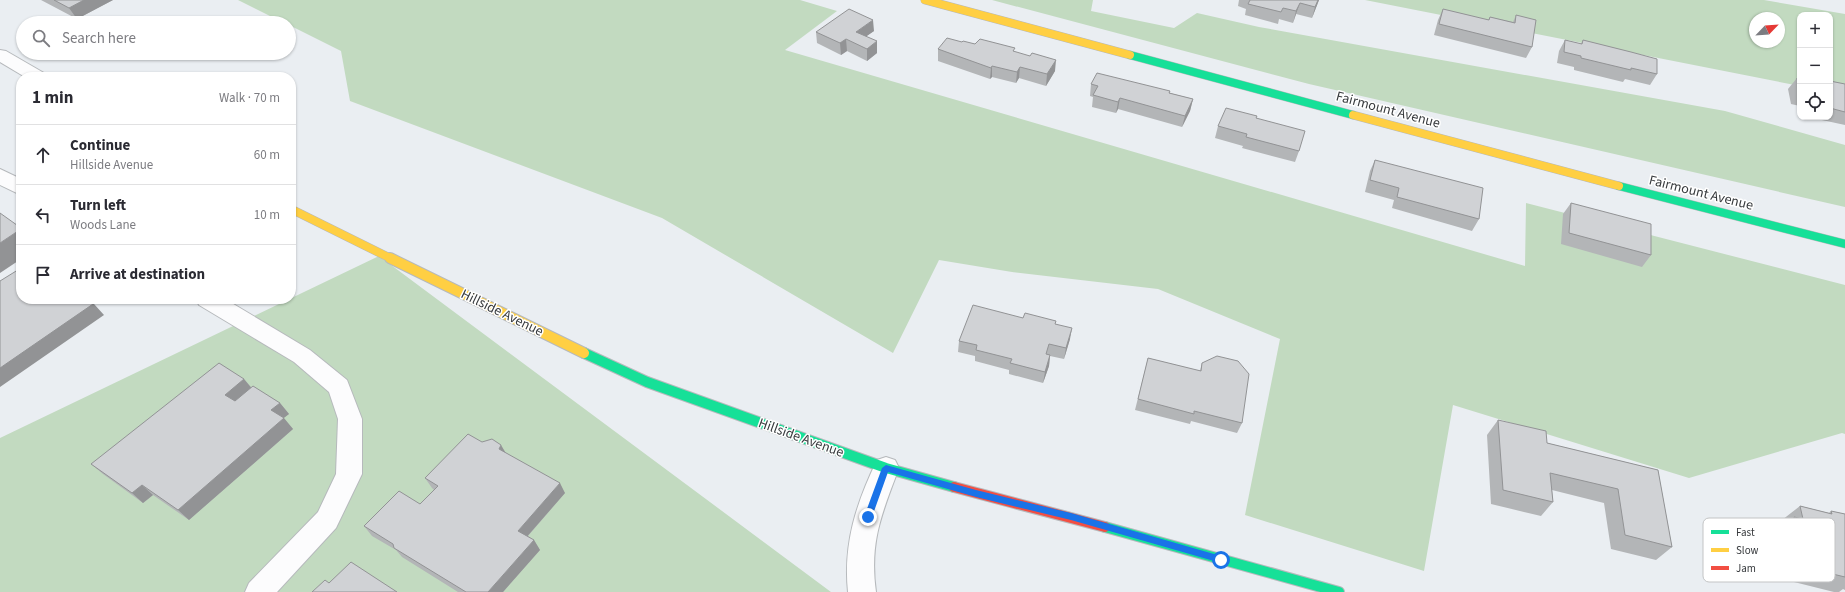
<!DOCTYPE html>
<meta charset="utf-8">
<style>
:root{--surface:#fff;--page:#f7f7f7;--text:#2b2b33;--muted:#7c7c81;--line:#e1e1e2}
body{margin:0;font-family:"Source Sans 3",sans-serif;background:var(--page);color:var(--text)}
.controls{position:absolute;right:12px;top:12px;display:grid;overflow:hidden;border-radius:8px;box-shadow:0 1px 3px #0004}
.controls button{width:36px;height:36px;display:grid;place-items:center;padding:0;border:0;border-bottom:1px solid var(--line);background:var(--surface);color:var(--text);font:20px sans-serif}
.compass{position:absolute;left:1749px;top:12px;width:36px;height:36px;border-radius:50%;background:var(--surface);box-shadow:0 1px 3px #0004;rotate:65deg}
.stop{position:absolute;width:12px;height:12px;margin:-9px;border:3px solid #1a73e8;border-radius:50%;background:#fff}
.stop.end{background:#1a73e8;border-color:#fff;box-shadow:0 1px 4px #0008}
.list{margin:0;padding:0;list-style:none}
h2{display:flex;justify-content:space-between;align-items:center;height:52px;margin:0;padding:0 16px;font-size:17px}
h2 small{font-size:13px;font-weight:400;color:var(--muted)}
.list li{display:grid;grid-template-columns:26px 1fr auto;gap:12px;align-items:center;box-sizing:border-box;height:60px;padding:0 16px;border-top:1px solid var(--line)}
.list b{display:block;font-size:15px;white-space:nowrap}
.list p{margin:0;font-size:13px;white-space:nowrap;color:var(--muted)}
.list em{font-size:13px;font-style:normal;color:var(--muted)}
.icon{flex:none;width:22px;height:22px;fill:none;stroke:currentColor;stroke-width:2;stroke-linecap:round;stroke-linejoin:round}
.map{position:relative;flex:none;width:1845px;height:592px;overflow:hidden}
.search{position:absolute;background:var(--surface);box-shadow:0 1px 3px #0004;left:16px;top:16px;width:280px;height:44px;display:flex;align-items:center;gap:10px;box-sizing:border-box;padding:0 14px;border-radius:22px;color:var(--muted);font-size:15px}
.panel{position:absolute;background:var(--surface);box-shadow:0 1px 3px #0004;left:16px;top:72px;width:280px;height:232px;border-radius:16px}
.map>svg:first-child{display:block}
</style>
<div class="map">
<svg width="1845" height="592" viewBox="0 0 1845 592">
<rect width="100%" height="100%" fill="#eaeef2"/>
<path fill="#c2dac0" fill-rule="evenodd" d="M 238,0 L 800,0 L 837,11 L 785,50 L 1525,266 L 1526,203 L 1845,285 L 1845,434 L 1842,433 L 1689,478 L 1453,405 L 1424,571 L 1245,515 L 1280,339 L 1158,289 L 1012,272 L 939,260 L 893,353 L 662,218 L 350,101 L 341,51 L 289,25 L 289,23 L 284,23 Z
M 992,0 L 1093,0 L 1091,11 L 1174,28 L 1197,13 L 1259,27 L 1725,111 L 1845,145 L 1845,207 L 1309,84 Z
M 1365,0 L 1764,0 L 1845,14 L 1845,95 L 1830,92 L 1830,15 L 1800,15 L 1800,86 ZM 1755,18 L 1779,18 L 1779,42 L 1755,42 Z
M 379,256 L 831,592 L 0,592 L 0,438 Z"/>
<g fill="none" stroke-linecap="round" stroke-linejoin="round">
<defs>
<path id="street" d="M 0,50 L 6,51 L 44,73 L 47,77 L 25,77 L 0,62 Z
M 0,169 L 21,179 L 21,195 L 0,185 Z
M 196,299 L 225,299 L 310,350 L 347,380 L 362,419 L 362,474 L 336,528 L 277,592 L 245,592 L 249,583 L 318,512 L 336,474 L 338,419 L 329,392 L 294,362 L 199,305 Z
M 886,457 L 895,460 L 899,468 C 882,513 869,542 876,592 L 848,592 C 843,544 856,504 877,460 Z"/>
<path id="fast-far1" d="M 1130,55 L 1353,115
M 1619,186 L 1845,244"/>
<path id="fast" d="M 584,353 L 647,382 L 886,468 L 954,487
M 1105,527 L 1339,592"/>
<path id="slow-far1" d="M 925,0 L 1130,55
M 1353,115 L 1619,186
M 291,209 L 392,259"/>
<path id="slow" d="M 390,258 L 584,353"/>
<path id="jam" d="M 954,487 L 1105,527"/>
</defs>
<use href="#street" stroke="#b6b9bc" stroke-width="2"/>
<use href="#fast-far1" stroke="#b6b9bc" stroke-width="9"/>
<use href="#fast" stroke="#b6b9bc" stroke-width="12"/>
<use href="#slow-far1" stroke="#b6b9bc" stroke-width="9"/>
<use href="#slow" stroke="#b6b9bc" stroke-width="12"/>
<use href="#jam" stroke="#b6b9bc" stroke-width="12"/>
<use href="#street" fill="#fcfcfd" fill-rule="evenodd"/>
<use href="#fast-far1" stroke="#16e098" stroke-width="8"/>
<use href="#fast" stroke="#16e098" stroke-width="10"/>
<use href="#slow-far1" stroke="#ffcf43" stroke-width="8"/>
<use href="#slow" stroke="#ffcf43" stroke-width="10"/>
<use href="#jam" stroke="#f24e42" stroke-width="10"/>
</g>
<path fill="#b3b5b7" d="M 41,0 L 113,0 L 77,19 Z
M 1239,0 L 1319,0 L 1312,18 L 1296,14 L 1293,23 L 1279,19 L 1278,24 L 1245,15 L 1246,9 L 1238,6 Z
M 1443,9 L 1488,20 L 1490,17 L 1513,22 L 1516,15 L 1532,47 L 1526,58 L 1434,35 L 1438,20 Z
M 874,31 L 866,36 L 877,53 L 867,61 L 847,51 L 841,55 L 817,43 L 816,32 Z
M 1565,40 L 1581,44 L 1583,40 L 1657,74 L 1650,85 L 1625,79 L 1623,82 L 1574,70 L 1574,67 L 1557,63 L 1559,51 Z
M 962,42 L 975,44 L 1015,52 L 1055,71 L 1046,86 L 1019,78 L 1016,83 L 992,77 L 990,79 L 938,61 L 938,49 Z
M 1797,78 L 1800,79 L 1800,106 L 1791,104 L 1788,89 Z
M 1830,81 L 1845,84 L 1845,125 L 1808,117 L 1830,117 Z
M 1091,84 L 1170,91 L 1170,93 L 1193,99 L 1190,111 L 1182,127 L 1118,109 L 1116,113 L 1092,107 L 1093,97 L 1090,96 Z
M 1256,118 L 1299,151 L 1295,162 L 1242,148 L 1243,146 L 1215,138 L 1218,126 Z
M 1375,160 L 1479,219 L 1472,231 L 1392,208 L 1394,200 L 1365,192 L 1370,171 Z
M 1571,203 L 1651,255 L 1642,267 L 1561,244 L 1563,214 Z
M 1023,318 L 1055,324 L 1070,339 L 1064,359 L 1050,356 L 1049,366 L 1043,383 L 1009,374 L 1009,370 L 975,361 L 975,356 L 958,352 L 959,341 Z
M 1148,358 L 1200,371 L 1202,363 L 1242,423 L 1237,433 L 1191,421 L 1190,424 L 1135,410 Z
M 244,379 L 251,387 L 280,403 L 289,414 L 283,418 L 293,429 L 189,520 L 153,495 L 143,503 L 103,474 L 91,464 Z
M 1498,420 L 1547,443 L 1658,470 L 1672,547 L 1656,560 L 1611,549 L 1604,503 L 1552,490 L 1553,502 L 1541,516 L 1491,504 L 1487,435 Z
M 482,442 L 506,453 L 565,493 L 528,536 L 534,540 L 540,550 L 503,592 L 458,592 L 402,557 L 396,550 L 372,536 L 364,526 L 420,504 L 434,490 L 432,488 L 425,478 Z
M 1800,506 L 1829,513 L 1831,511 L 1845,514 L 1845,590 L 1843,589 L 1839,592 L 1834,592 L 1790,581 L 1776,531 L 1783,525 L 1782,520 Z"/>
<path fill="#929395" d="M 84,0 L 113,0 L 77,19 L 69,8 Z
M 1318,0 L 1319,0 L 1312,18 L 1315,7 Z
M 1300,3 L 1296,14 L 1293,23 L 1296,11 Z
M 873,20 L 874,31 L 857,43 L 856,32 Z
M 846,39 L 847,51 L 841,55 L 840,43 Z
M 877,41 L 877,53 L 867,61 L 867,49 Z
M 1056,60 L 1055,71 L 1046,86 L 1047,74 Z
M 992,66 L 992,77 L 990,79 L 991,68 Z
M 1020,67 L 1019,78 L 1016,83 L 1017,72 Z
M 1120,98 L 1118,109 L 1116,113 L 1118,102 Z
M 1193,99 L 1190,111 L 1182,127 L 1185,116 Z
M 21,229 L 21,259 L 0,273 L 0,243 Z
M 83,299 L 91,299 L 95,303 L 94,304 L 104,315 L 0,387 L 0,368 Z
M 1072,328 L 1070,339 L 1064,359 L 1066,348 Z
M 1050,355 L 1049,366 L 1043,383 L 1045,372 Z
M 244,379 L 253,390 L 234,405 L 225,395 Z
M 280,403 L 289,414 L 280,421 L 271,410 Z
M 284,418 L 293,429 L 189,520 L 178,510 Z
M 501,445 L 507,455 L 499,449 Z
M 560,483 L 565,493 L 524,540 L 518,531 Z
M 142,485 L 153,495 L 143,503 L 132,493 Z
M 534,540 L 540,550 L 503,592 L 488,592 Z"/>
<path fill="#d0d2d5" stroke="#929395" d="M 54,0 L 84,0 L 69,8 Z
M 1250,0 L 1318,0 L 1315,7 L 1300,3 L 1296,11 L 1283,8 L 1281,12 L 1248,4 Z
M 849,9 L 873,20 L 856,32 L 877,41 L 867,49 L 846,39 L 840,43 L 816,32 Z
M 1443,9 L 1489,20 L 1490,17 L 1515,23 L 1516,15 L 1536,20 L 1532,47 L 1439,24 Z
M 947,38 L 962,42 L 963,41 L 975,44 L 980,39 L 1015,48 L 1013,51 L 1030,56 L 1032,53 L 1056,60 L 1047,74 L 1020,67 L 1017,72 L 992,66 L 991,68 L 938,49 Z
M 1565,40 L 1582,44 L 1583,40 L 1631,52 L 1657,59 L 1657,74 L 1631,68 L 1631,70 L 1581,58 L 1581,56 L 1564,52 Z
M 1097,73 L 1170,91 L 1169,93 L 1193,99 L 1185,116 L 1120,98 L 1118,102 L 1093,95 L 1098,86 L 1091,84 Z
M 1797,78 L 1800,79 L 1800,93 Z
M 1830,81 L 1845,84 L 1845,112 L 1830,108 Z
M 1226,108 L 1257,116 L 1256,118 L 1305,131 L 1299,151 L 1246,137 L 1247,134 L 1218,126 Z
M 1375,160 L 1483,188 L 1479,219 L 1397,197 L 1399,188 L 1370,180 Z
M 1571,203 L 1651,224 L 1651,255 L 1569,233 Z
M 0,213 L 21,228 L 21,229 L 0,243 Z
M 21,268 L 21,299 L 86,299 L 93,304 L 0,368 L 0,281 Z
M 973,305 L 1023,318 L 1025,313 L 1056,321 L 1055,324 L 1072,328 L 1066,348 L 1049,344 L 1046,354 L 1050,355 L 1045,372 L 1010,363 L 1012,359 L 976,350 L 977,345 L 959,341 Z
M 1217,356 L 1238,361 L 1249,374 L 1242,423 L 1194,411 L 1194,414 L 1138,399 L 1148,358 L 1201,371 L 1202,363 Z
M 219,363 L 244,379 L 225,395 L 235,401 L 253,386 L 280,403 L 271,410 L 284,418 L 178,510 L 142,485 L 132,493 L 91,464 Z
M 1498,420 L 1546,431 L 1547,443 L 1658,470 L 1672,547 L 1625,535 L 1618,489 L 1550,473 L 1553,502 L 1503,490 Z
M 468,434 L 482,442 L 492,439 L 501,445 L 499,449 L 560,483 L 518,531 L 534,540 L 488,592 L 466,592 L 394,548 L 393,544 L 364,526 L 399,491 L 420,504 L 438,486 L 425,478 Z
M 1800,506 L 1832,514 L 1831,511 L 1845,514 L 1845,577 L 1808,568 L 1794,517 L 1803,519 Z
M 351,562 L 397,592 L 312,592 L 325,580 L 329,583 Z"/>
<path fill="#1a73e8" d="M 886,465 L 976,490 L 1071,513 L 1221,556 L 1225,560 L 1221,563 L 1071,520 L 976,497 L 888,472 L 872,517 L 868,521 L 864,517 L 882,468 Z"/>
<g text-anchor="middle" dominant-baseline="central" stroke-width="3" stroke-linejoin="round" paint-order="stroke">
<g font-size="14" fill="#373a3d" stroke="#fff">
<text transform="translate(1388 110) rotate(15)">Fairmount Avenue</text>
<text transform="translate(1701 193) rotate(14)">Fairmount Avenue</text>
<text transform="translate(502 313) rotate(26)">Hillside Avenue</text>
<text transform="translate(801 438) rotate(20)">Hillside Avenue</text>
</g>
</g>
<rect x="1703" y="518" width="132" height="64" rx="6" fill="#fff" stroke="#c3c4c5" stroke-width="1"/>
<rect x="1711" y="530" width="18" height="4" fill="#16e098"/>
<rect x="1711" y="548" width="18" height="4" fill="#ffcf43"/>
<rect x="1711" y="566" width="18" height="4" fill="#f24e42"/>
<g font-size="11" fill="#373a3d">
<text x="1736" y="536">Fast</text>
<text x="1736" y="554">Slow</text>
<text x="1736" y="572">Jam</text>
</g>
</svg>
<div class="controls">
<button>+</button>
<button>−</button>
<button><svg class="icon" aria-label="locate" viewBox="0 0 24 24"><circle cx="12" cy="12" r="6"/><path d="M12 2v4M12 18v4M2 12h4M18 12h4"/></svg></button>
</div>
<svg class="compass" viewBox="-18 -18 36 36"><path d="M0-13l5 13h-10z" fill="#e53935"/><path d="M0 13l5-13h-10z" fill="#7c7c81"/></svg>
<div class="stop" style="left:1221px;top:560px"></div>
<div class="stop end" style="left:868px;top:517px"></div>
<div class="search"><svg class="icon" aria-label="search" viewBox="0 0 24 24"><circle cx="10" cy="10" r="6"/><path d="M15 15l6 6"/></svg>Search here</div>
<section class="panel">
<h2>1 min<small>Walk · 70 m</small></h2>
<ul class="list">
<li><svg class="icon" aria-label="ahead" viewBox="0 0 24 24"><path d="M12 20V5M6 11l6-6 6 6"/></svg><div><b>Continue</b><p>Hillside Avenue</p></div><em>60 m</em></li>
<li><svg class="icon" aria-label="left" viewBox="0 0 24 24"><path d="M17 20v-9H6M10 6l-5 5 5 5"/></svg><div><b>Turn left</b><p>Woods Lane</p></div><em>10 m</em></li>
<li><svg class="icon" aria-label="arrive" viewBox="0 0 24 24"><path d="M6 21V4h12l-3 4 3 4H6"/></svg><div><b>Arrive at destination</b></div></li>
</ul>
</section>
</div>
